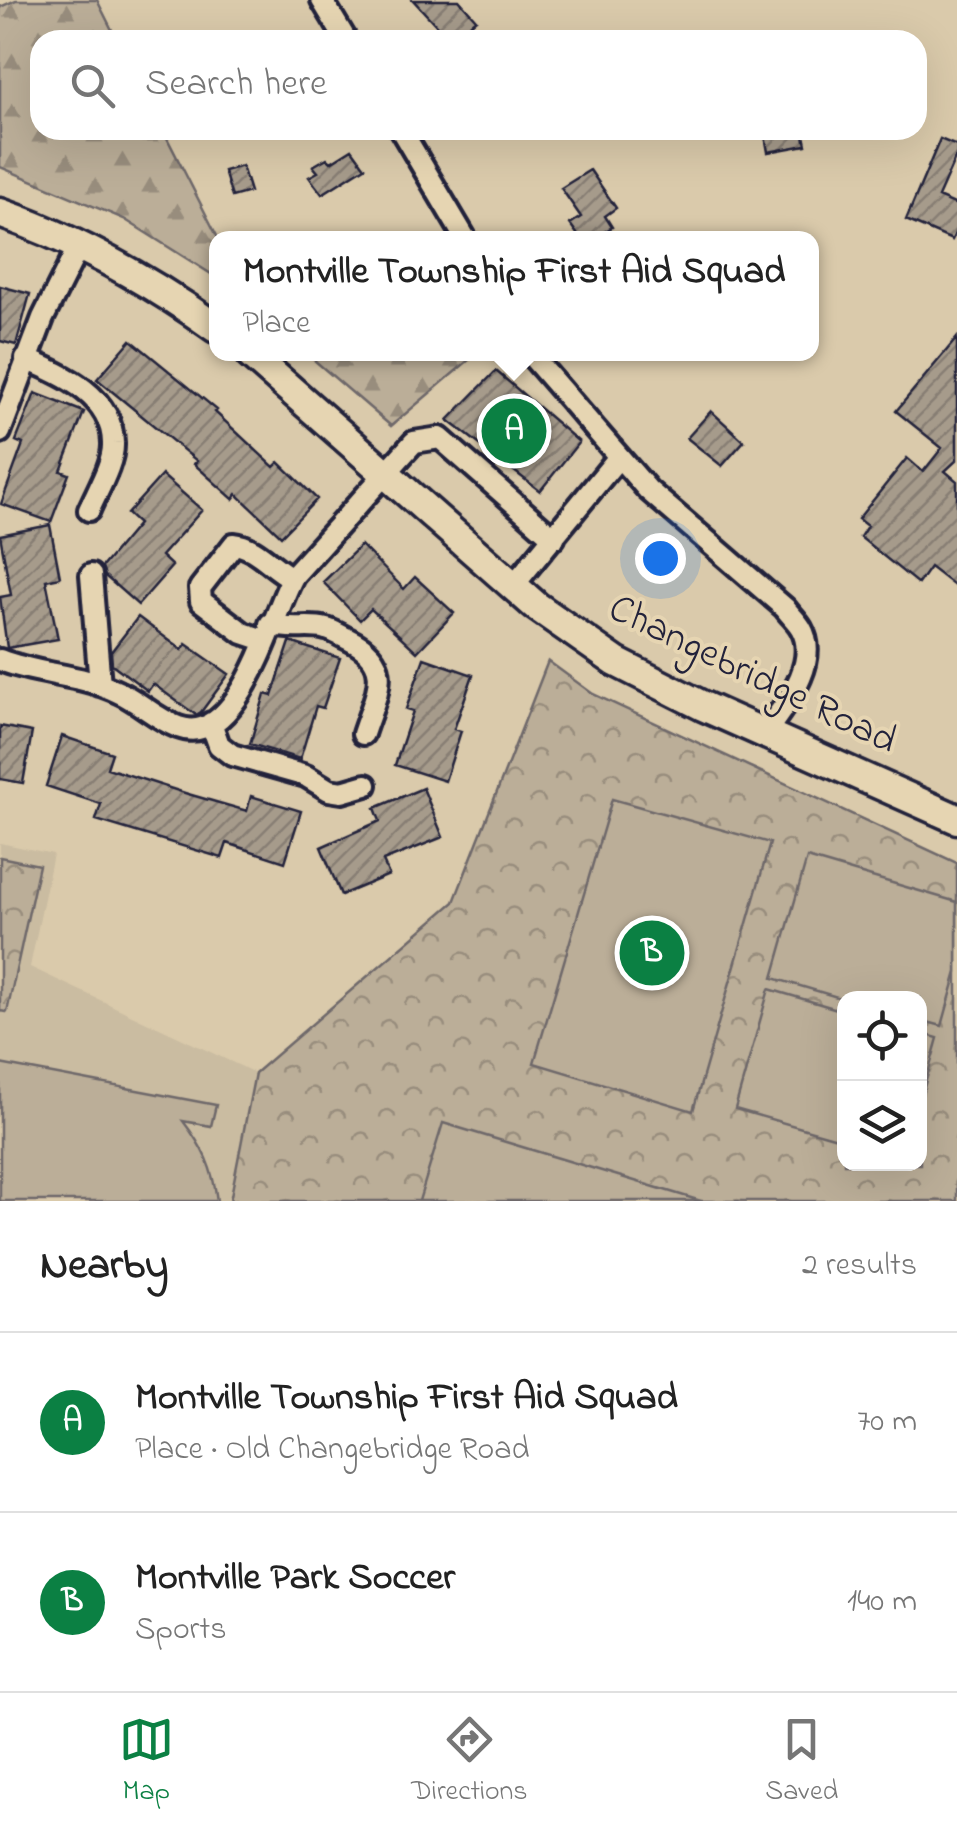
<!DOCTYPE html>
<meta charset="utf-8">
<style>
:root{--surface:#fff;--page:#f2f2f2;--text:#222;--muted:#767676;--line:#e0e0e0;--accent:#0b8043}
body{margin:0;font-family:"Indie Flower",sans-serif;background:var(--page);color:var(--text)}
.controls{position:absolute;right:30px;bottom:30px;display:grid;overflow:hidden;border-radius:20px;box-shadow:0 10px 40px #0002}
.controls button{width:90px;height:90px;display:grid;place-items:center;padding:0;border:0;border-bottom:2px solid var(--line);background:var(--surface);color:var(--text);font:50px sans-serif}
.you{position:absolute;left:660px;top:558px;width:35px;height:35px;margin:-25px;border:8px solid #fff;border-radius:50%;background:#1a73e8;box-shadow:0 0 0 15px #1a73e833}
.badge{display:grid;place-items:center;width:65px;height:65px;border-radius:50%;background:var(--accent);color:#fff;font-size:32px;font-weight:700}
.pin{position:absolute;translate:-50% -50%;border:5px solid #fff;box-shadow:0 2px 10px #0006}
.popup{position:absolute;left:209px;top:231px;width:610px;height:130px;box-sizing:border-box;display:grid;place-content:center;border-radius:20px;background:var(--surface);filter:drop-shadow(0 2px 8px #0005);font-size:32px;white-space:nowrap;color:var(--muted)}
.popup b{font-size:38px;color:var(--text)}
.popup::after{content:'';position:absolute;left:50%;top:100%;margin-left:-20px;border:20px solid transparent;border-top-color:var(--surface)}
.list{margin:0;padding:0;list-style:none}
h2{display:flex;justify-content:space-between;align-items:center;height:130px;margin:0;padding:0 40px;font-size:42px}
h2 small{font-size:32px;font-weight:400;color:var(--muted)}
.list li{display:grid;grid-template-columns:65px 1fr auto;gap:30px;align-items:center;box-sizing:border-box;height:180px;padding:0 40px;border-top:2px solid var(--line)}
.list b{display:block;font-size:38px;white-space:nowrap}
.list p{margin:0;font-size:32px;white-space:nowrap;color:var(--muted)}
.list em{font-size:32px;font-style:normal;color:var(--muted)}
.icon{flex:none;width:55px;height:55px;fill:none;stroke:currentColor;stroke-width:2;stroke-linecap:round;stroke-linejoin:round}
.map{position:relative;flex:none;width:957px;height:1201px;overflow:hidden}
.search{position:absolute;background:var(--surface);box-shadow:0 10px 40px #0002;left:30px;right:30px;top:30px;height:110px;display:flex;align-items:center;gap:25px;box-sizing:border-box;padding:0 35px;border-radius:30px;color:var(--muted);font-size:38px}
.sheet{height:490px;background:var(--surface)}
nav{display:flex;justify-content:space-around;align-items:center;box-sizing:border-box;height:140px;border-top:2px solid var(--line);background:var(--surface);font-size:28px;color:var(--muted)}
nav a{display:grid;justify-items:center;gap:5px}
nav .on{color:var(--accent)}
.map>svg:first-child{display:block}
</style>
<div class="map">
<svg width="957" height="1201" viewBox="0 0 957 1201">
<defs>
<pattern id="forest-firs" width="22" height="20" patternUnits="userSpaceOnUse" patternTransform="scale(2.5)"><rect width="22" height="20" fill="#bbae98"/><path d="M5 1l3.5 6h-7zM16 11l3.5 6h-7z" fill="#988d7d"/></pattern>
<pattern id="park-crowns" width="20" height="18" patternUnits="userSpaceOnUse" patternTransform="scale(2.5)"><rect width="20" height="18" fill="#bbae98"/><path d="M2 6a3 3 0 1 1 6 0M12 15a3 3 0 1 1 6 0" fill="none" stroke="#988d7d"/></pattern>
<pattern id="building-hatch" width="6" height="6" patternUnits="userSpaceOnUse" patternTransform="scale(2.5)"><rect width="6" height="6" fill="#a69b8b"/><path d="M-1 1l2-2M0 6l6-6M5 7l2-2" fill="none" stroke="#877e73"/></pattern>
</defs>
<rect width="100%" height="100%" fill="#dacaab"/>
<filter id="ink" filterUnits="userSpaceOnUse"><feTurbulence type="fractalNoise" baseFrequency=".01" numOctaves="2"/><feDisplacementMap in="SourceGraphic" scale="20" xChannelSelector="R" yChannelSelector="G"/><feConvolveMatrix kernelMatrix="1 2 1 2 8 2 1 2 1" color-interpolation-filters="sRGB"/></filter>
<g filter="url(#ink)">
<path fill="#cabca1" d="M 0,843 L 53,854 L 30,967 L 255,1073 L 230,1201 L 0,1201 Z"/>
<path fill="url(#forest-firs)" stroke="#6e686a" stroke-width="2.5" d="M 16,0 L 97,0 L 117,40 L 40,40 L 40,130 L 163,130 L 218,238 L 216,277 L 124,219 L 0,167 L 0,7 Z
M 307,354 L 319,357 L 328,354 L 476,354 L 391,426 Z"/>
<path fill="url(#park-crowns)" stroke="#6e686a" stroke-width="2.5" fill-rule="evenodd" d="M 548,661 L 593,694 L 957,863 L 957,1201 L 230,1201 L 255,1073 L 454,902 ZM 844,998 L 920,998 L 920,1164 L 844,1164 Z
M 0,857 L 39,865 L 7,1012 L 0,1011 Z"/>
<path fill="#bbae98" stroke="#6e686a" stroke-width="2.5" d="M 612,799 L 770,843 L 693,1111 L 534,1063 Z
M 807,858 L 957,902 L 957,972 L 942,1026 L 920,1020 L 920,998 L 844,999 L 773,978 Z
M 769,989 L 844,1011 L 844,1140 L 735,1109 Z
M 920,1033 L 938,1038 L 920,1102 Z
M 0,1064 L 216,1105 L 211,1126 L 183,1121 C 203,1147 213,1168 217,1201 L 0,1201 Z
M 443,1123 L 701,1201 L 419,1201 Z"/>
<path fill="url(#building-hatch)" stroke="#22223b" stroke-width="2.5" d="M 413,0 L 459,0 L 476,19 L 450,40 Z
M 764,130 L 803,130 L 806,145 L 768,152 Z
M 940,139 L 957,146 L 957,154 L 938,197 L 957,205 L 957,229 L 952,240 L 906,220 Z
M 352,149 L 365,167 L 322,194 L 309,177 L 318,172 L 313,166 L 327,158 L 331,162 Z
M 242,166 L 250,192 L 232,197 L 224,171 Z
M 590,170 L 616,208 L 605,216 L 612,227 L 595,238 L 580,238 L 570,224 L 581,217 L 561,188 Z
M 0,286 L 30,294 L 16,345 L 0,341 Z
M 957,338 L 957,460 L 945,471 L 957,481 L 957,588 L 930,567 L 918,584 L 860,537 L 867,526 L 858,519 L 907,458 L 923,472 L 942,448 L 896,411 Z
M 131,340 L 217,410 L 215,412 L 274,467 L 279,462 L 317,499 L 281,536 L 237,494 L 233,499 L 194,464 L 197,461 L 97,379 Z
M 496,371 L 579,442 L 540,491 L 448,420 Z
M 35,393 L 84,412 L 61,471 L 69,474 L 51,522 L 1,504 L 23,444 L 16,441 Z
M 711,411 L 744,441 L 722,466 L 687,438 Z
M 162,475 L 202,510 L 161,556 L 172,566 L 138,605 L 105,576 L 102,567 L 138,524 L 127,514 Z
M 50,525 L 60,577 L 46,580 L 58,639 L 7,648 L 0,597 L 11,595 L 0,535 Z
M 361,545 L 404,589 L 415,577 L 454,613 L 417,652 L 371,609 L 360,620 L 323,582 Z
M 138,617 L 182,650 L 186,644 L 229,674 L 201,712 L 196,715 L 153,684 L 148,691 L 112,664 L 111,652 Z
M 290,642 L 340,658 L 323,708 L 316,706 L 300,759 L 250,744 L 265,694 L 272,696 Z
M 424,658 L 473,675 L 454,729 L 461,731 L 445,781 L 395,765 L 413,711 L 406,709 Z
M 0,726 L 32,732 L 23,783 L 0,779 Z
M 62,736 L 112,753 L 107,768 L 188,794 L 247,811 L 251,796 L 301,811 L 285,862 L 227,843 L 222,858 L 96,820 L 101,804 L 46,786 Z
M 423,788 L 443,837 L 383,861 L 389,875 L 341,895 L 321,847 L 380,821 L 375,808 Z"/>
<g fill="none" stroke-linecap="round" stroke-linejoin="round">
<defs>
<path id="minor" d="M 322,0 L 346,40
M 401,130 L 465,238
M 530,354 L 648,490 L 785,608 C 790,615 797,621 801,628 C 821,663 784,706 765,733
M 26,359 C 63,375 112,395 113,443 C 114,463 97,491 89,510
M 0,432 L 43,318 L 79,246
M 91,575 L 100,685
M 513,586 L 618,458
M 270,624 C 292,631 308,624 326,629 C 333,630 341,636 348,639 C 397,663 376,693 363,734
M 264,640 L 243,633 L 201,601 L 200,588 L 234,544 C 256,546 272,568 292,578
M 0,660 C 38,675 81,674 118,692 C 139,701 156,719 178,727 C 240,750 272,613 294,575 L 414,442 L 440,438 L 554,538
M 211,723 L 219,745 L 232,755 L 306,776 L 329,790 L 342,792 L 366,785"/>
<path id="major" d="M 0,213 C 77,240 150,281 216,328
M 250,354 L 536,606 L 616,662 L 703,706 L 957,819"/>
</defs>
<use href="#minor" stroke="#22223b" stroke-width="28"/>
<use href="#major" stroke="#22223b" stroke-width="35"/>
<use href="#minor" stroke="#e6d5b2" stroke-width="20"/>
<use href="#major" stroke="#e6d5b2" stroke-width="28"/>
</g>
</g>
<g text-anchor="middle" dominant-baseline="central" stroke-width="8" stroke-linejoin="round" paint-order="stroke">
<g font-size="40" fill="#22223b" stroke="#e6d5b2">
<text transform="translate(752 676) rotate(26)">Changebridge Road</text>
</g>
</g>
</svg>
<div class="controls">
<button><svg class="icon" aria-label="locate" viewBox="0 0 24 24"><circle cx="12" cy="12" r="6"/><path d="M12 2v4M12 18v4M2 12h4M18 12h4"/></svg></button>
<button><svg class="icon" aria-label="layers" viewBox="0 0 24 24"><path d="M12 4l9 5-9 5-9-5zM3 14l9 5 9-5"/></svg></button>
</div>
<div class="you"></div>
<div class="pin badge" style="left:514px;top:431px">A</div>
<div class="popup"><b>Montville Township First Aid Squad</b>Place</div>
<div class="pin badge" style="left:652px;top:953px">B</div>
<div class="search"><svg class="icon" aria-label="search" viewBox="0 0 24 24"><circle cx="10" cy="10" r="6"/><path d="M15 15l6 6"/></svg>Search here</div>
</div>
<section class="sheet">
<h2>Nearby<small>2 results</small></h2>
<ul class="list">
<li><span class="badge">A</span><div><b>Montville Township First Aid Squad</b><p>Place · Old Changebridge Road</p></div><em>70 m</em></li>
<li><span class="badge">B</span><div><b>Montville Park Soccer</b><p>Sports</p></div><em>140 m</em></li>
</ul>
</section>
<nav>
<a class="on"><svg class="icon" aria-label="map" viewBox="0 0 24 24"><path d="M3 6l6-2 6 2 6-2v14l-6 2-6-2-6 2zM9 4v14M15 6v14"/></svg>Map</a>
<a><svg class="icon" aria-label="directions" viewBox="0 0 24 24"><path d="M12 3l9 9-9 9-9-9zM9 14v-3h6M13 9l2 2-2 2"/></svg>Directions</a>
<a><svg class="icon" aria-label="saved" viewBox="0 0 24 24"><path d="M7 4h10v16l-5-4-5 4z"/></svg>Saved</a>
</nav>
